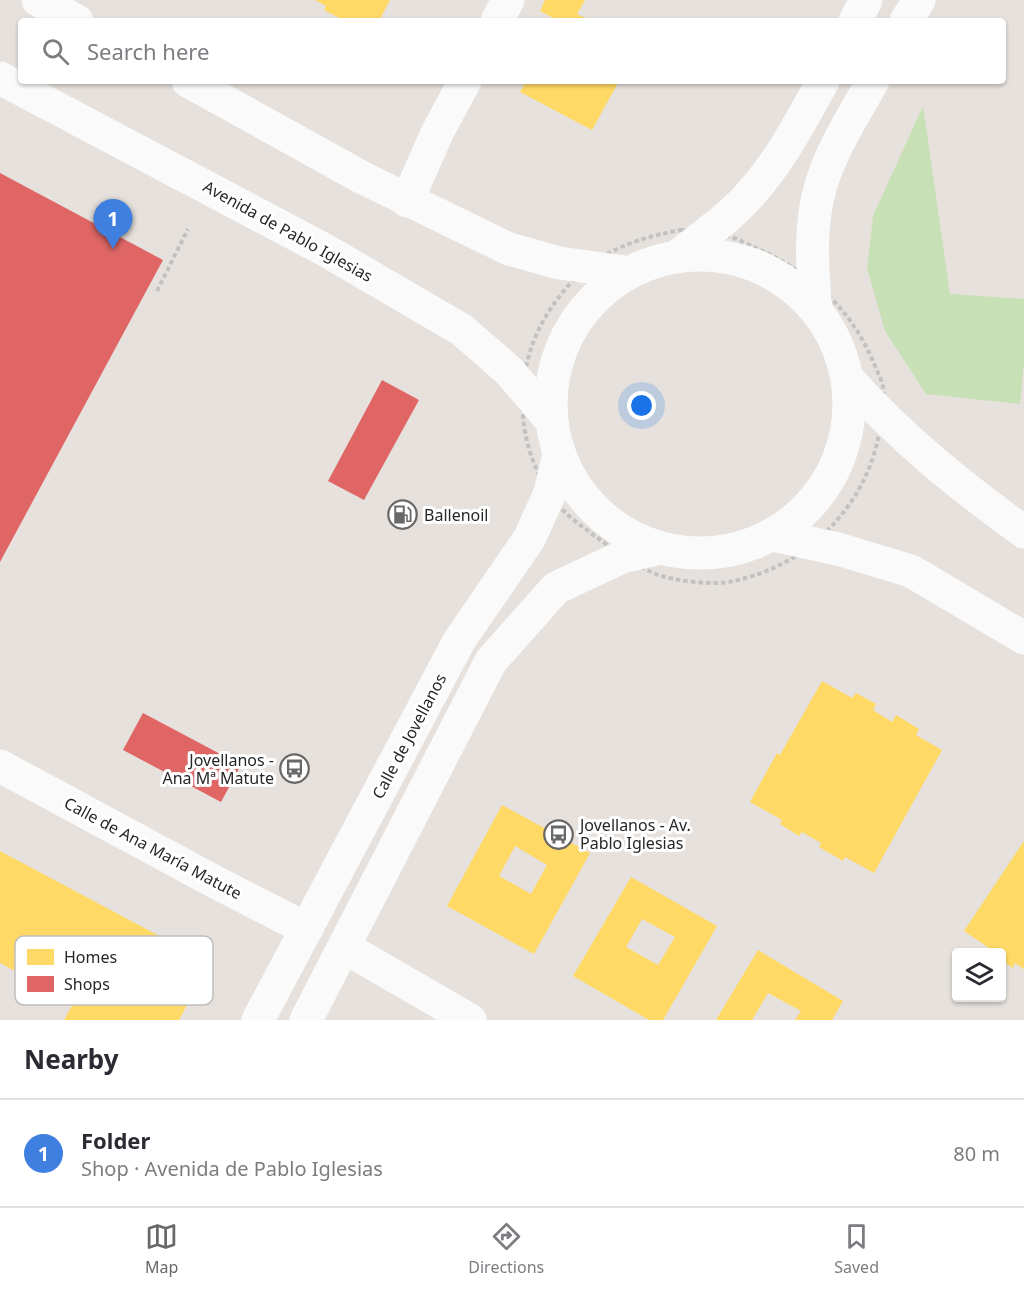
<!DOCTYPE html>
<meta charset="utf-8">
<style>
:root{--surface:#fff;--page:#f2f2f3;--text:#2b2b33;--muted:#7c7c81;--line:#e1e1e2;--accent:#6a6866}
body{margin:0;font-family:"Noto Sans",sans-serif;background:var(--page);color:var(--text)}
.controls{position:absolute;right:18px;bottom:18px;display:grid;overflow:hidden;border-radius:6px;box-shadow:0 2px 4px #0004}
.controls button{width:54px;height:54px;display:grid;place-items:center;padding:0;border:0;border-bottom:2px solid var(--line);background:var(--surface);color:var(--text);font:30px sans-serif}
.you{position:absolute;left:642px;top:406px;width:21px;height:21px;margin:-15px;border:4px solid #fff;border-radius:50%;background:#1a73e8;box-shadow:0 0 0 9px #1a73e833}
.badge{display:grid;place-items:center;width:39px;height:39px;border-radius:50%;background:var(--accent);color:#fff;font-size:20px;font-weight:700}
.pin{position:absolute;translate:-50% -50px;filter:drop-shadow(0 2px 3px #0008)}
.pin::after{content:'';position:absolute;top:32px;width:21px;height:18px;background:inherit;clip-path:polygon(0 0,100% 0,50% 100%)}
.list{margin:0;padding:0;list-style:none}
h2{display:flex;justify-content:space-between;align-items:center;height:78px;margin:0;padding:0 24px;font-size:26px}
h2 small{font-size:20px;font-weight:400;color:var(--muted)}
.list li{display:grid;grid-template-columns:39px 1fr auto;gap:18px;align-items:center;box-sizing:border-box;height:108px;padding:0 24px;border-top:2px solid var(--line)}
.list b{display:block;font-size:22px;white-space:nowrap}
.list p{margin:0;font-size:20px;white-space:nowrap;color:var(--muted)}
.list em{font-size:20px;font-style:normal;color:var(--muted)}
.icon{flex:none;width:33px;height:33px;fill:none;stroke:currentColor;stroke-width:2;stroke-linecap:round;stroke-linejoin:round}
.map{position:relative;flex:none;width:1024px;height:1020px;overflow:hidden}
.search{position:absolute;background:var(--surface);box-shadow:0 2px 4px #0004;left:18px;right:18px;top:18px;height:66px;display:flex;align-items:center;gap:15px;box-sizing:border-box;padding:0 21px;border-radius:6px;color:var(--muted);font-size:22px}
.sheet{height:186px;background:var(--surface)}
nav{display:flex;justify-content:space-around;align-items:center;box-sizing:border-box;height:84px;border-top:2px solid var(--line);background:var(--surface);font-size:16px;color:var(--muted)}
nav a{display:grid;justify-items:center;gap:3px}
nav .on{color:var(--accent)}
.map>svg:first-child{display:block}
</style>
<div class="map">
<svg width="1024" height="1020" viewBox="0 0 1024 1020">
<rect width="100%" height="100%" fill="#e6e1dc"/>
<path fill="#c8e0b5" d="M 923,106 L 950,294 L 1024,299 L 1024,363 L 1020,404 L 926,394 L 885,331 L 867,268 L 873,216 Z"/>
<path fill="#ffd966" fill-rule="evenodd" d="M 315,0 L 390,0 L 379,21 L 345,21 L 324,10 L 326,6 Z
M 545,0 L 585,0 L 577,14 L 591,21 L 559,21 L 540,11 Z
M 526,81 L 619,81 L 592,130 L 520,92 Z
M 822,681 L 852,698 L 856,693 L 876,704 L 873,710 L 892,722 L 896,715 L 919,729 L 916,735 L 942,750 L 874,873 L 845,857 L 843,861 L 819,847 L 821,843 L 802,832 L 799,836 L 780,824 L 782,820 L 750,802 L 777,753 L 780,755 Z
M 502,805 L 590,853 L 534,954 L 447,906 ZM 515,846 L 547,865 L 531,894 L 499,876 Z
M 1024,841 L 1024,969 L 1015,963 L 1013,968 L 1002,961 L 1002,952 L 995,952 L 964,931 Z
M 0,851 L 210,963 L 179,1020 L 64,1020 L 74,1002 L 0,963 Z
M 631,877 L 717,926 L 663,1020 L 649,1020 L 573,976 ZM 642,919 L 675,937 L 658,965 L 626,947 Z
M 758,950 L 843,1001 L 832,1020 L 795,1020 L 801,1011 L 768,993 L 752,1020 L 716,1020 Z"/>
<path fill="#e06666" d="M 0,173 L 163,260 L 0,562 Z
M 382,380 L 419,400 L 364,500 L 328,481 Z
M 143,713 L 241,765 L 221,802 L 123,750 Z"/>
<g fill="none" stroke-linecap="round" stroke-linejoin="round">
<path stroke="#c2c2c1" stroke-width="4" stroke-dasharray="4.5 3" stroke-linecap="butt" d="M 681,230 C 696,232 711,232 726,235 C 736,238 747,244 756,248 C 812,273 852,309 875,366 C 878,373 882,380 883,387 C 884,394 882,402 882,409 C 879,456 862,494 830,528 C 806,555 768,574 733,581 C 715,586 674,581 656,574 C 634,565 615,551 595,536 C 583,527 567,516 557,504 C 515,449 511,375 546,316 C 580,261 619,241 681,230 Z
M 157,291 L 188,229"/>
<path stroke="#fbfafa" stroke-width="33" d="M 38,0 L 77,21
M 497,21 L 508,0
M 855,21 L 866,0
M 906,21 L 919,0
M 0,78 L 325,250 L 462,330 L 509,371 L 550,419
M 188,81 L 363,178 L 509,249 L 559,263 L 625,272
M 407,201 L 438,131 L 465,81
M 679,255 C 704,235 732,216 753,191 C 782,158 802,119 823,81
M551 404a149 149 0 1 1 298 0a149 149 0 1 1-298 0Z
M 816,310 C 812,268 809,225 821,185 C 831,150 855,113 873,81
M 848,379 C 902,439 959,485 1024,532
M 773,535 L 838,549 L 911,571 L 1024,638
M 0,766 L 217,883 L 307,929
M 344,947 L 470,1020
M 258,1020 L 459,641 L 529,539 L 550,493 L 559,453
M 306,1020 L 491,661 L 556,588 L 622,557 L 661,548"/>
</g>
<defs>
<symbol id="fuel-ring" viewBox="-11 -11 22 22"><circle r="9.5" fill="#fff" stroke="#6a6866" stroke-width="1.5"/><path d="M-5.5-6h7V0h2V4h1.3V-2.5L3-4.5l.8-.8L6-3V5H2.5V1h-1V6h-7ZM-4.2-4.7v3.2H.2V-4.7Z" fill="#6a6866"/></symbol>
<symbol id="bus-ring" viewBox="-11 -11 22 22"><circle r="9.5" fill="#fff" stroke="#6a6866" stroke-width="1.5"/><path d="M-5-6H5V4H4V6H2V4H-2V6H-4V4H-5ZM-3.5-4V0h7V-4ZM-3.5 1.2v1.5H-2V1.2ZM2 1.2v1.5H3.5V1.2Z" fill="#6a6866"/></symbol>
</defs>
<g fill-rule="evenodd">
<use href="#fuel-ring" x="386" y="498" width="33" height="33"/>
<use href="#bus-ring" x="278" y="752" width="33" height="33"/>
<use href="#bus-ring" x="542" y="818" width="33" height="33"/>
</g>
<g text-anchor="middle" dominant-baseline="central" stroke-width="6" stroke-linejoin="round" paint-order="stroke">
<g font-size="16" fill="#272727" stroke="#fff">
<text transform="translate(288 231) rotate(29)">Avenida de Pablo Iglesias</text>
<text transform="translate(409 736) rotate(-62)">Calle de Jovellanos</text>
<text transform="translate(153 848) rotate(28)">Calle de Ana María Matute</text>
</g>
<g font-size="16" fill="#272727" stroke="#fff" text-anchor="start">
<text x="424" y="515">Ballenoil</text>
<text x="274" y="760" text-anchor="end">Jovellanos -<tspan x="274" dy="18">Ana Mª Matute</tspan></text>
<text x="580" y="825">Jovellanos - Av.<tspan x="580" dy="18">Pablo Iglesias</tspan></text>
</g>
</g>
<rect x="15" y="936" width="198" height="69" rx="9" fill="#fff" stroke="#bebebe" stroke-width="1.5"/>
<rect x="27" y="949" width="27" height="16" fill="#ffd966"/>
<rect x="27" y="976" width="27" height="16" fill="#e06666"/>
<g font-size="16" fill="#272727">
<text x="64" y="963">Homes</text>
<text x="64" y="990">Shops</text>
</g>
</svg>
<div class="controls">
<button><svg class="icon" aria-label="layers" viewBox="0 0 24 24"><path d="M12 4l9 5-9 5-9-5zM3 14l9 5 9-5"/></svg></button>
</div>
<div class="you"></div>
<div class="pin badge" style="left:113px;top:249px;background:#3f7fe0">1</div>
<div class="search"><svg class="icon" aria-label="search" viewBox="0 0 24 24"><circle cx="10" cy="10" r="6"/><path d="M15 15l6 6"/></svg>Search here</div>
</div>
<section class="sheet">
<h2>Nearby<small></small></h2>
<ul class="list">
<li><span class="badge" style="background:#3f7fe0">1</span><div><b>Folder</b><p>Shop · Avenida de Pablo Iglesias</p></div><em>80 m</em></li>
</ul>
</section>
<nav>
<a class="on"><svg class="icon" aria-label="map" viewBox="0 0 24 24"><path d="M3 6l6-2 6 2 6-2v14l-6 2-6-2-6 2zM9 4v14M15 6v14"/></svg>Map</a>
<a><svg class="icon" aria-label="directions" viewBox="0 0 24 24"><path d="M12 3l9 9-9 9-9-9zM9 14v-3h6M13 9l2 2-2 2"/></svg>Directions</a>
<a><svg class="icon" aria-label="saved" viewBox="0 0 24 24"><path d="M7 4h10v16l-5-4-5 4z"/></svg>Saved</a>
</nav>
